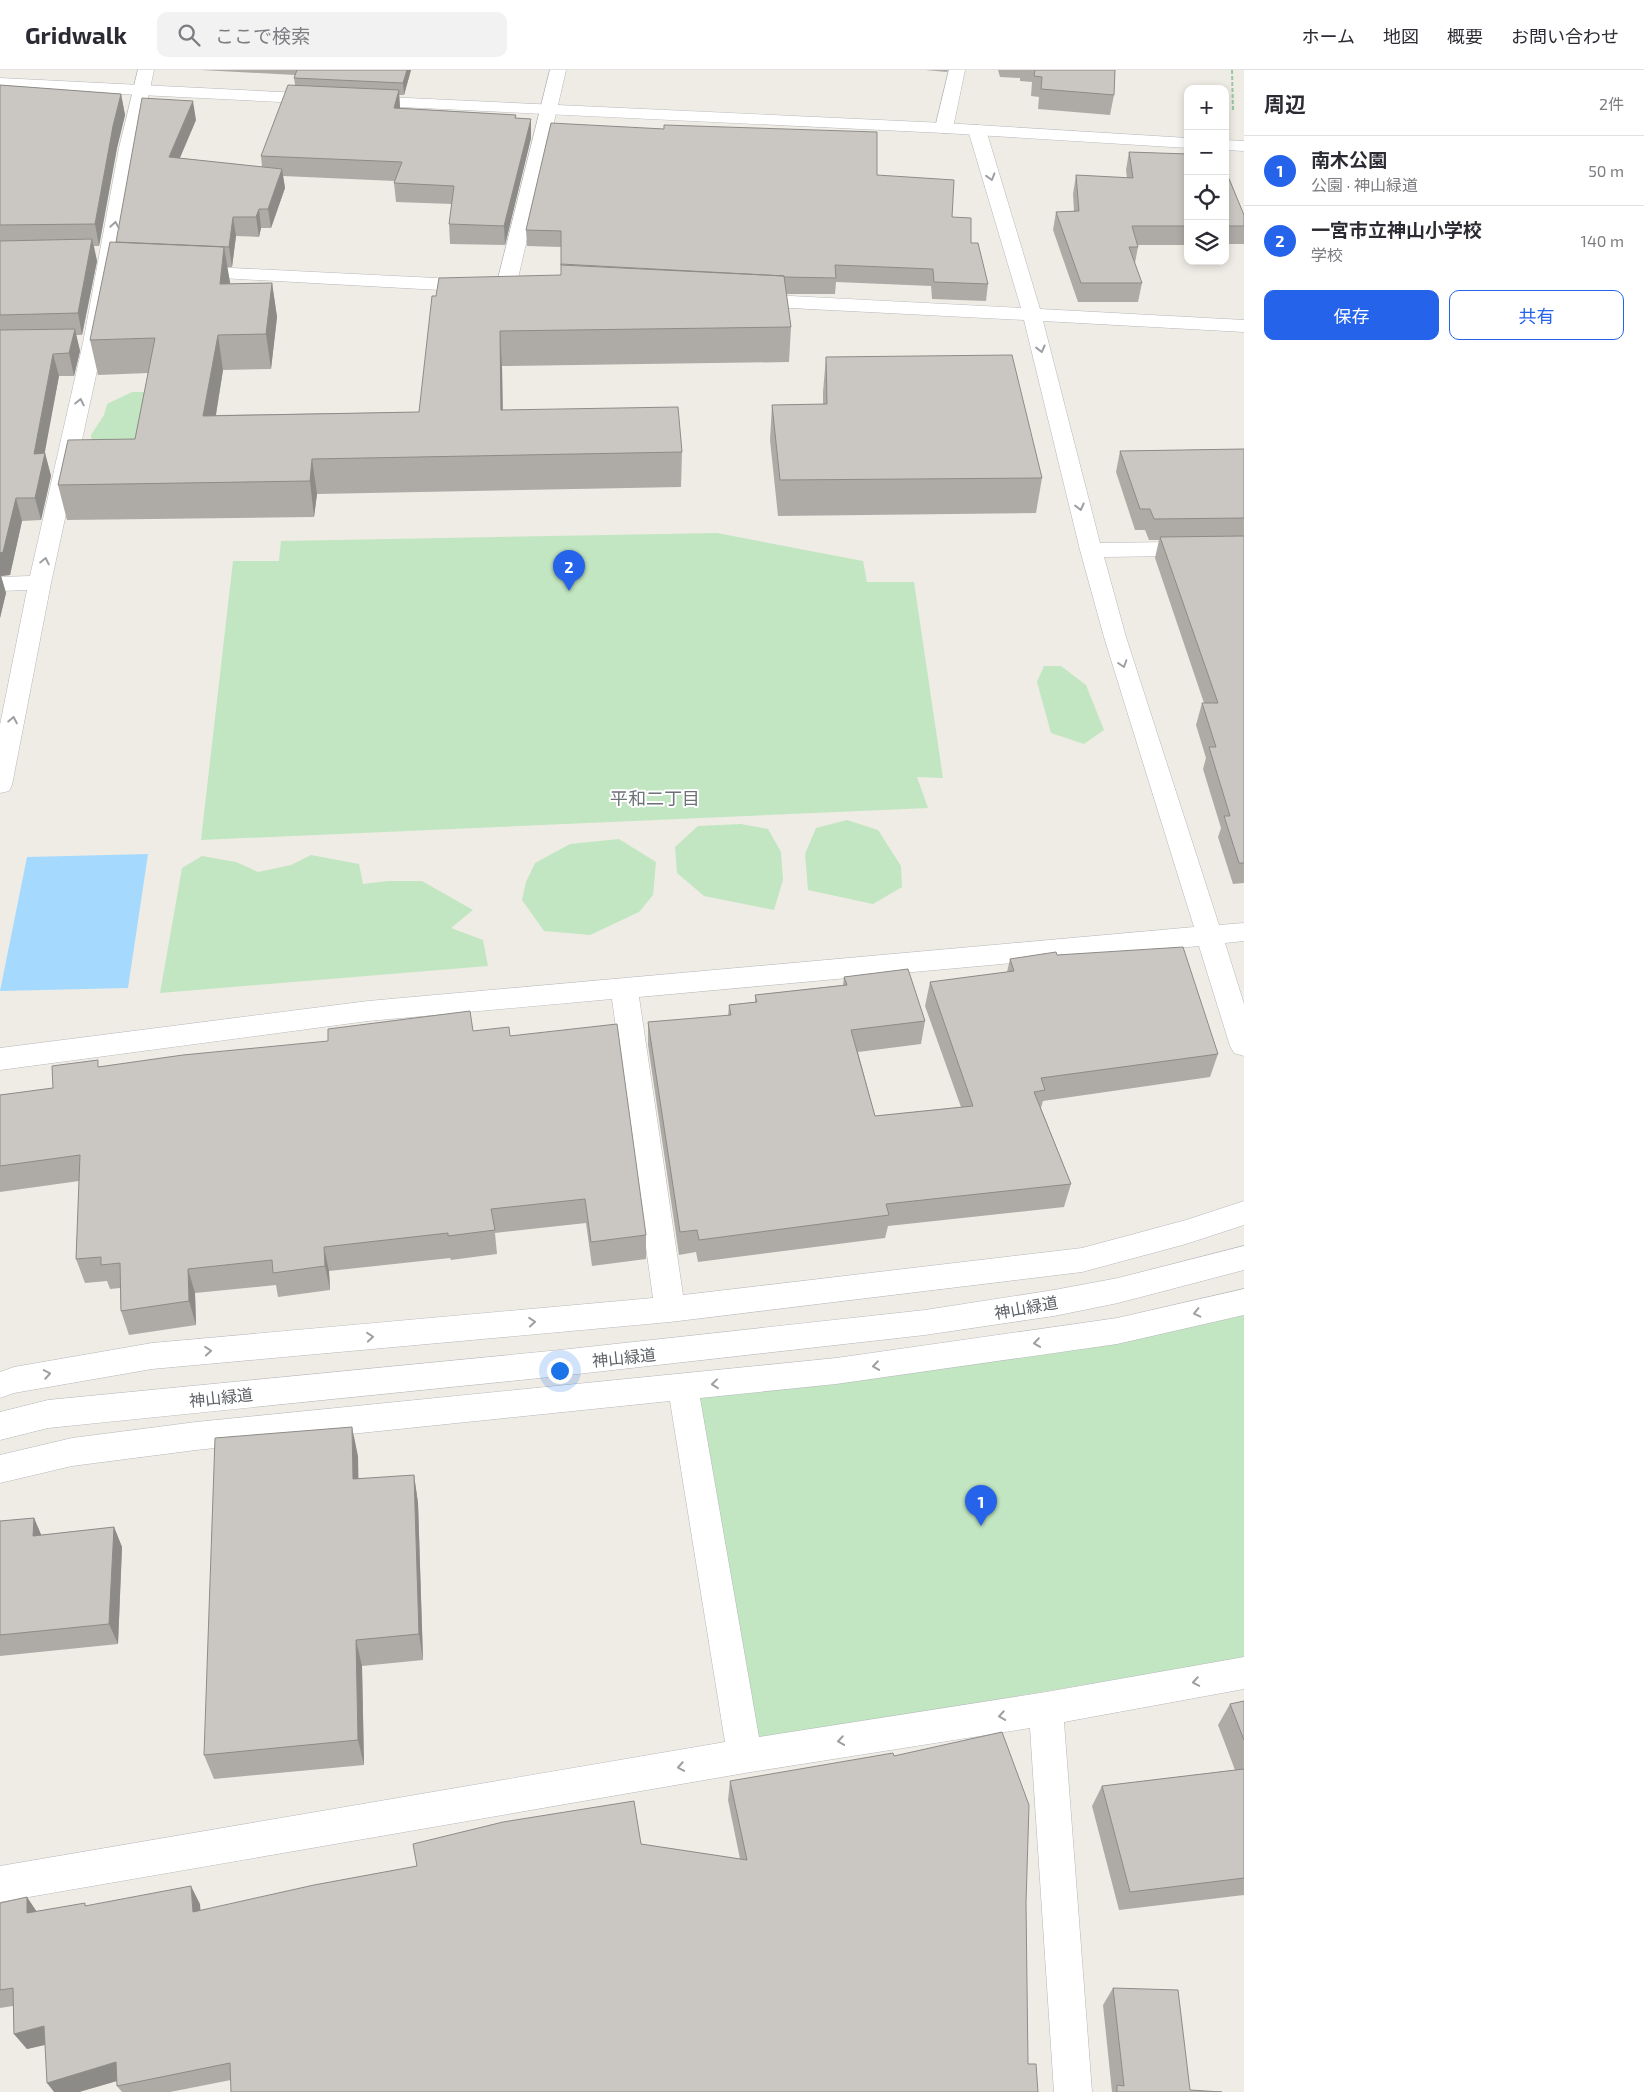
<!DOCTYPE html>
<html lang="ja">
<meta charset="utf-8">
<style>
:root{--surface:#fff;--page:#f2f2f3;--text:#2b2b33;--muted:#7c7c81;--line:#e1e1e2;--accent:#2563eb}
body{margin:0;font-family:"Exo 2","Noto Sans JP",sans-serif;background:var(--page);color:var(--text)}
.controls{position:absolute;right:15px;top:15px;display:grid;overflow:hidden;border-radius:10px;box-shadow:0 2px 8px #0003}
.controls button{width:45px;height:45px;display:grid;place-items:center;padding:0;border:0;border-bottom:1px solid var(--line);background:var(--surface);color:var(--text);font:25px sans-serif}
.you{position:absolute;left:559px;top:1300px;width:18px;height:18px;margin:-12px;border:4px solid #fff;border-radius:50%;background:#1a73e8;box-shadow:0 0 0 8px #1a73e833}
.badge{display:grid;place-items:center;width:32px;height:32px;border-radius:50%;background:var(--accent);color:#fff;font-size:16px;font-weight:700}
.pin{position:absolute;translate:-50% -41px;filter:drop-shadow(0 1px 2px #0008)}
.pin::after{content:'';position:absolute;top:26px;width:18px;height:15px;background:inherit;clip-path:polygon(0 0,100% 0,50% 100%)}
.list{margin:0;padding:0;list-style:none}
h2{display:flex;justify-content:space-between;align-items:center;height:65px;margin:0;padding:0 20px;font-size:21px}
h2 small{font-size:16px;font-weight:400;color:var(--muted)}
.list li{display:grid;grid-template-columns:32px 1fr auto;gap:15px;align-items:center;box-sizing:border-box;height:70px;padding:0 20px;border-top:1px solid var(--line)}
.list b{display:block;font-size:19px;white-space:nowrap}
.list p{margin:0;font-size:16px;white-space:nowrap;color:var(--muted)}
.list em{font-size:16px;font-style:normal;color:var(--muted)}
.actions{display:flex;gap:10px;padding:15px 20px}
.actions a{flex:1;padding:11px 0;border:1px solid var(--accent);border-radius:10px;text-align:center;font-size:18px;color:var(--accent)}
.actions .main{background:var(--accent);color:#fff}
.icon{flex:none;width:28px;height:28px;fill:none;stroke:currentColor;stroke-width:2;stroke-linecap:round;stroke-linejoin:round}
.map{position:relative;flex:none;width:1244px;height:2022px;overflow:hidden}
header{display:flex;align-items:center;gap:30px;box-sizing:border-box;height:70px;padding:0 25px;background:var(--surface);border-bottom:1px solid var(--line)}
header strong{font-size:24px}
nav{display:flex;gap:28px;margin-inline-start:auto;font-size:18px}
.search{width:350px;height:45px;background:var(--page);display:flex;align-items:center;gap:12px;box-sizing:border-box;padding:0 18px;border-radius:10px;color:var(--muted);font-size:19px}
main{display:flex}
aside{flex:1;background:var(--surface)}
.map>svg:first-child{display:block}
</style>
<header>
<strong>Gridwalk</strong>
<div class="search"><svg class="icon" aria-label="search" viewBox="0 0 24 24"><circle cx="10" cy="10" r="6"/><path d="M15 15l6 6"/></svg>ここで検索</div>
<nav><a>ホーム</a><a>地図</a><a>概要</a><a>お問い合わせ</a></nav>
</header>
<main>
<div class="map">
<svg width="1244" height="2022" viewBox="0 0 1244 2022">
<rect width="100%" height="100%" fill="#efece5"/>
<path fill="#c2e6c1" d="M 132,322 L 168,322 L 146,384 L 93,378 L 91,365 L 104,345 L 107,334 Z
M 717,463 L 863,491 L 867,512 L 914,512 L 943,708 L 917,707 L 928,738 L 201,770 L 233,491 L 279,491 L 281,471 Z
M 1044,596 L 1061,596 L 1086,615 L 1104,660 L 1084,674 L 1051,663 L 1037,612 Z
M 847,750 L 878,760 L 901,796 L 902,817 L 873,834 L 808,820 L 805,784 L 816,758 Z
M 741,754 L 768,759 L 781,782 L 783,810 L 774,840 L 704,826 L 677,803 L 675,777 L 698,756 Z
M 619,769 L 656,792 L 653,825 L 639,842 L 590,865 L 544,861 L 522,830 L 526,812 L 535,793 L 570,774 Z
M 311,785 L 359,794 L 363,814 L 388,811 L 422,811 L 473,840 L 451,858 L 483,870 L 488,896 L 160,923 L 182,798 L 202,786 L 236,792 L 258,802 L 291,795 Z
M 1244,1241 L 1244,1588 L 755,1670 L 694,1325 Z"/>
<path fill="#a5dafe" d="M 148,784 L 128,918 L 0,921 L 27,787 Z"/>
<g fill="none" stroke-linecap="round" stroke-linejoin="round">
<defs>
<path id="pedestrian" d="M 1244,1176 L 1244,1200 L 1118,1233 L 1054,1246 L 925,1265 L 560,1306 L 48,1358 L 0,1370 L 0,1342 L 48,1330 L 560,1280 L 925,1240 L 1054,1220 L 1118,1208 Z"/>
<path id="minor" d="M 138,0 L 154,0 L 137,78 L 103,273 L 51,513 L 12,715 L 9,721 L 0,723 L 0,655 L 27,520 L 0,521 L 0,507 L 30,506 L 83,273 L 119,78 Z
M 550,0 L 566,0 L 516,217 L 513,221 L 506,223 L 499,221 L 496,217 Z
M 949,0 L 965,0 L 953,58 L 950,62 L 944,63 L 938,62 L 935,58 Z
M 977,55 L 983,56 L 986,60 L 1040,239 L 1244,250 L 1244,262 L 1043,251 L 1100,473 L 1244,471 L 1244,485 L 1104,487 L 1126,567 L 1219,855 L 1244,853 L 1244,871 L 1225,873 L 1244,934 L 1244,986 L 1234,983 L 1230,976 L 1199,876 L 639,927 L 683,1225 L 1082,1178 L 1186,1150 L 1244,1131 L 1244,1155 L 1186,1174 L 1082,1202 L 670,1252 L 152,1299 L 14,1323 L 0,1328 L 0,1302 L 14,1297 L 152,1273 L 653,1228 L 612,929 L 368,951 L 0,1000 L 0,978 L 368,931 L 1194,857 L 1104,567 L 1080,480 L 1024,250 L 751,236 L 744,234 L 741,230 L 744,226 L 751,224 L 1021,238 L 968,60 L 971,56 Z
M 192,196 L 476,210 L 483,212 L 485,216 L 483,220 L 476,222 L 185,206 L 183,202 L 185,198 Z
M 1244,1219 L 1244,1245 L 1117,1274 L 836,1314 L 700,1328 L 759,1667 L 1046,1622 L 1244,1587 L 1244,1619 L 1064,1652 L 1092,2022 L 1054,2022 L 1030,1658 L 745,1703 L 0,1832 L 0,1796 L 725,1672 L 670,1331 L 196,1380 L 72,1396 L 0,1413 L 0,1385 L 72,1368 L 196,1352 L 836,1288 L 1117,1248 Z"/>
<path id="tertiary" d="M 0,8 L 321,24 L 327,25 L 330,29 L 327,33 L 321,34 L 0,18 Z
M 364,26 L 944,53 L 1188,68 L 1188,78 L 944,63 L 358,35 L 355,31 L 358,27 Z
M 1225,70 L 1244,71 L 1244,81 L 1225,80 Z"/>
</defs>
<use href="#pedestrian" stroke="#b5b7bb" stroke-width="1"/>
<use href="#minor" stroke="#b5b7bb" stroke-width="1"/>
<use href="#tertiary" stroke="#b5b7bb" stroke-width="1"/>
<path stroke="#9ac7a6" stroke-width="2" stroke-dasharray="4 2" stroke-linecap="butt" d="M 1232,0 L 1233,42"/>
<use href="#pedestrian" fill="#fff" fill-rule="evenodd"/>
<use href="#minor" fill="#fff" fill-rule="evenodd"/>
<use href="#tertiary" fill="#fff" fill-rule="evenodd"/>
</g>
<path fill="#aeaba7" d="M 201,0 L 411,0 L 404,25 L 399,25 L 400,38 L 516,45 L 516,48 L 531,49 L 531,68 L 505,175 L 450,174 L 449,154 L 452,134 L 396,132 L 394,113 L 395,111 L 283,106 L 285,118 L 271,158 L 261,158 L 259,167 L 236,166 L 232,197 L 227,197 L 230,214 L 272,213 L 277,247 L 271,299 L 223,300 L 216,345 L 419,342 L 436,226 L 561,205 L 561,177 L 527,176 L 526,160 L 877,105 L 952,147 L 971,173 L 988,214 L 986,231 L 932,229 L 931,216 L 836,212 L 835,224 L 786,224 L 791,257 L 789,292 L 502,296 L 503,340 L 682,382 L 681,417 L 317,424 L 314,447 L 67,450 L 58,415 L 135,369 L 148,303 L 98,305 L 90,270 L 116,172 L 196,50 L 180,88 L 262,97 L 261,86 L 295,15 L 294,8 L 295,5 Z
M 925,0 L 948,0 L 947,2 Z
M 998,0 L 1115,0 L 1114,25 L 1110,45 L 1038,39 L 1039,27 L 1031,26 L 1032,12 L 1020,11 L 1020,8 L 1000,7 Z
M 0,15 L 121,24 L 125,45 L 117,78 L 99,176 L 94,176 L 97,191 L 82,265 L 76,265 L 80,281 L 74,306 L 59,306 L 44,383 L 45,383 L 51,406 L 41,450 L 22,451 L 10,505 L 1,506 L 6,523 L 0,548 Z
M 1129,82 L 1188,84 L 1188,175 L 1138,175 L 1138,177 L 1135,193 L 1142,213 L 1138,232 L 1078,232 L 1053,160 L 1056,142 L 1074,141 L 1073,124 L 1076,105 L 1127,108 L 1126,100 Z
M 1225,99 L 1244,145 L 1244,174 L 1225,174 Z
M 826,287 L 1042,408 L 1036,443 L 778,446 L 770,370 L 772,335 L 823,334 L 823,322 Z
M 1244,379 L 1244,813 L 1233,814 L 1218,767 L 1221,758 L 1203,699 L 1206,688 L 1196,655 L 1202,633 L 1204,633 L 1155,488 L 1159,470 L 1149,470 L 1145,460 L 1135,460 L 1116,402 L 1120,381 Z
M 1057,885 L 1218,984 L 1210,1007 L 1043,1031 L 1041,1038 L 1071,1114 L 1064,1137 L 888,1156 L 885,1168 L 698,1192 L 696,1182 L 679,1185 L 648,975 L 648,952 L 728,946 L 729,935 L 755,932 L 755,925 L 843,915 L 844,907 L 925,951 L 921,974 L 858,982 L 875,1046 L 961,1037 L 925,936 L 930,912 L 1007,902 L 1010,889 Z
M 473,961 L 510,966 L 646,1165 L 646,1189 L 592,1196 L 586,1153 L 495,1163 L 497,1184 L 451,1190 L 450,1188 L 329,1201 L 330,1220 L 278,1227 L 276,1215 L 195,1223 L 196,1255 L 129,1265 L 121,1241 L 120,1218 L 110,1219 L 107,1211 L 85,1213 L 76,1189 L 79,1111 L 0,1122 L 0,1025 L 53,1018 L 100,997 Z
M 358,1386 L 358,1409 L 414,1405 L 418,1433 L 423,1590 L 362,1596 L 364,1695 L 214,1709 L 204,1685 Z
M 34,1448 L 41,1465 L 114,1457 L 122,1477 L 118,1574 L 0,1586 L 0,1451 Z
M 1244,1631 L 1244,1825 L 1119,1840 L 1092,1736 L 1102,1716 L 1235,1700 L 1218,1655 L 1230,1634 Z
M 894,1686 L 1029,1735 L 231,2010 L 170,2022 L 122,2022 L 117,2016 L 117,2011 L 79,2022 L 54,2022 L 45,1975 L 27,1979 L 14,1964 L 13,1936 L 0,1938 L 0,1833 L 37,1841 L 87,1836 L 200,1834 L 200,1841 L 641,1774 L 740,1789 L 728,1730 L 730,1711 Z
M 1113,1918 L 1190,2020 L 1222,2022 L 1112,2022 L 1103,1935 Z"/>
<path fill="#8d8b88" d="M 407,0 L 411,0 L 404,25 L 403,13 Z
M 399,20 L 400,39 L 394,38 Z
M 121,24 L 125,45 L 117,78 L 99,176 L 95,154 L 113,56 Z
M 193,31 L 196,50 L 172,106 L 169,87 Z
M 531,49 L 531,68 L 505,175 L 504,156 Z
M 282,99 L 285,118 L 271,158 L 268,139 Z
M 259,139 L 261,158 L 259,167 L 256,147 Z
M 233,147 L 236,166 L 232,197 L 229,177 Z
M 92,169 L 97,191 L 82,265 L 78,243 Z
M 224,177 L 230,212 L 225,249 L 220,214 Z
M 272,213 L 277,247 L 271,299 L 266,264 Z
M 75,259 L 80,281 L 74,306 L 69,283 Z
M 500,261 L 502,296 L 503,375 L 501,340 Z
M 218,265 L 223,300 L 210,381 L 203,346 Z
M 53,284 L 59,306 L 41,403 L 45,383 L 51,406 L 41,450 L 35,428 L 34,384 Z
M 312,389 L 317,424 L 314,447 L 310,411 Z
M 16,428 L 22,451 L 10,505 L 1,506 L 6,523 L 0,548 L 0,483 Z
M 324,1177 L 329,1201 L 330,1220 L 325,1196 Z
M 188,1199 L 195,1223 L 196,1255 L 189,1231 Z
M 352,1357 L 358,1386 L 359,1437 L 353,1409 Z
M 414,1405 L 418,1433 L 423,1590 L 419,1564 Z
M 34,1448 L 43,1469 L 33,1466 Z
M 114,1457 L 122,1477 L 118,1574 L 109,1554 Z
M 356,1570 L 362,1596 L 364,1695 L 358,1670 Z
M 191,1816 L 200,1834 L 202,1860 L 193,1842 Z
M 27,1827 L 39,1845 L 27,1843 Z
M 44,1956 L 57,1972 L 27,1979 L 14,1964 Z
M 116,1992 L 127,2008 L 79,2022 L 54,2022 L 47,2013 Z"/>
<path fill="#cac7c2" stroke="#8d8b88" d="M 297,0 L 407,0 L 403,13 L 294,8 Z
M 1035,0 L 1115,0 L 1114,25 L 1041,19 L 1042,7 L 1034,6 Z
M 0,15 L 121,24 L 113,56 L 95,154 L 0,155 Z
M 288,15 L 399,20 L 394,38 L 516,45 L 515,48 L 531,49 L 504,156 L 449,154 L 454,116 L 394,113 L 402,92 L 261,86 Z
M 142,28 L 193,31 L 169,87 L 282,99 L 268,139 L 259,139 L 256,147 L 233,147 L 229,177 L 116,172 Z
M 551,53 L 664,59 L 664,55 L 877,62 L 877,105 L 954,110 L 952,147 L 971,148 L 971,173 L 978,173 L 988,214 L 934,212 L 933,199 L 835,195 L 836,208 L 784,207 L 784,206 L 561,195 L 561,161 L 526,160 Z
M 1129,82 L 1188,84 L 1188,156 L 1132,156 L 1138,177 L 1129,177 L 1142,213 L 1081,213 L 1056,142 L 1079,141 L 1076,105 L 1133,108 Z
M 1225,99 L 1244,145 L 1244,156 L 1225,156 Z
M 92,169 L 78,243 L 0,245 L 0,171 Z
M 110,172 L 224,177 L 220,214 L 272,213 L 266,264 L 218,265 L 203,346 L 419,342 L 432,226 L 436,226 L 439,208 L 561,205 L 561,194 L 784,206 L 791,257 L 500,261 L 501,340 L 678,337 L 682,382 L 312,389 L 310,411 L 58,415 L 68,370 L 135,369 L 155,268 L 90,270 Z
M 75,259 L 69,283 L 53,284 L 34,384 L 45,383 L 35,428 L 16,428 L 3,482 L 0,483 L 0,260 Z
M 1012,285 L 1042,408 L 780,410 L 772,335 L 827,334 L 826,287 Z
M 1244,379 L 1244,448 L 1154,449 L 1150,439 L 1140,439 L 1120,381 Z
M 1244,466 L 1244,793 L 1239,793 L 1224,746 L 1230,746 L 1209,677 L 1216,677 L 1202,633 L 1218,633 L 1160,467 Z
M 1183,877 L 1218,984 L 1041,1008 L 1045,1020 L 1034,1022 L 1071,1114 L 886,1134 L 889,1145 L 699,1170 L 697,1160 L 680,1162 L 648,952 L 731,945 L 729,935 L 757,932 L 755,925 L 847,915 L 844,907 L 908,899 L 925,951 L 851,960 L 875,1046 L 973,1036 L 930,912 L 1014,901 L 1010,889 L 1056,882 L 1057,885 Z
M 470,941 L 473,961 L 509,957 L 510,966 L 617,954 L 646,1165 L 591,1172 L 585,1129 L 491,1139 L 495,1160 L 448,1166 L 448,1163 L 324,1177 L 325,1196 L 273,1203 L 272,1190 L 188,1199 L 189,1231 L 121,1241 L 120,1193 L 101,1195 L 101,1187 L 76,1189 L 80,1085 L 0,1096 L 0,1025 L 53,1018 L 52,996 L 98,990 L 98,997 L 183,985 L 328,971 L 328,959 Z
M 352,1357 L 353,1409 L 414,1405 L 419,1564 L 356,1570 L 358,1670 L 204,1685 L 215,1368 Z
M 34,1448 L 33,1466 L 114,1457 L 109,1554 L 0,1565 L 0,1451 Z
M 1244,1631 L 1244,1670 L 1230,1634 Z
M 1002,1662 L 1029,1735 L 1026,1833 L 1028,1994 L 1036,1994 L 1038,2022 L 231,2022 L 230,1993 L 117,2016 L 116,1992 L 47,2013 L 44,1956 L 14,1964 L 13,1918 L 0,1920 L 0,1833 L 27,1827 L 27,1843 L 85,1833 L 85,1836 L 191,1816 L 193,1842 L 314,1815 L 417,1796 L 413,1774 L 503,1752 L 634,1731 L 641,1774 L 747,1790 L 730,1711 L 893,1683 L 894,1686 Z
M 1244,1699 L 1244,1808 L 1130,1822 L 1102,1716 Z
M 1113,1918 L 1178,1920 L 1190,2020 L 1222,2022 L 1117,2022 L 1117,2015 L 1124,2016 Z"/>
<defs><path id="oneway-chevron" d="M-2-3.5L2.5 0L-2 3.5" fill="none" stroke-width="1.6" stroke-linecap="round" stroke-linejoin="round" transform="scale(1.25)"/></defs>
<g stroke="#9da0a3">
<use href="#oneway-chevron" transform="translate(991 107) rotate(73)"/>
<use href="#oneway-chevron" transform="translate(115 155) rotate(-81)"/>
<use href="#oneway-chevron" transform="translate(1041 279) rotate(76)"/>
<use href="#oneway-chevron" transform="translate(80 332) rotate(-78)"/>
<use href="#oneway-chevron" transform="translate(1080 437) rotate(76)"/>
<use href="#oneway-chevron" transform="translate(45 491) rotate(-78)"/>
<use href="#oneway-chevron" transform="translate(1123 594) rotate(72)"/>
<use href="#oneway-chevron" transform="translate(13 650) rotate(-79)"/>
<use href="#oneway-chevron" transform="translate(1197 1243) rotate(167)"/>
<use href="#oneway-chevron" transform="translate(532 1252) rotate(-5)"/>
<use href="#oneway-chevron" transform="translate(370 1267) rotate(-5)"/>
<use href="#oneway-chevron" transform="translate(1037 1273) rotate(172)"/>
<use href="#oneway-chevron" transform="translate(208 1281) rotate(-5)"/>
<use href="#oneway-chevron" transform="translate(876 1296) rotate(172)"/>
<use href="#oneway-chevron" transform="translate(47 1304) rotate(-10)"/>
<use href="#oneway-chevron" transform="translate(715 1314) rotate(174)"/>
<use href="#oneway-chevron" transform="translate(1196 1612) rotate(170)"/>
<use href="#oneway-chevron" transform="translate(1002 1646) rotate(171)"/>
<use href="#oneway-chevron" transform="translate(841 1671) rotate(171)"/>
<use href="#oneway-chevron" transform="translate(681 1697) rotate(170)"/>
</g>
<g text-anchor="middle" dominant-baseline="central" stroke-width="4" stroke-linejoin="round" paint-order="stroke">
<g font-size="16" fill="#5c6065" stroke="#fff">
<text transform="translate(1026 1237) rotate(-10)">神山緑道</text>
<text transform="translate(624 1287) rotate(-6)">神山緑道</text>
<text transform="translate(221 1327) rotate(-6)">神山緑道</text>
</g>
<g font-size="18" fill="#6d7277" stroke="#fff">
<text x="655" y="728">平和二丁目</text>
</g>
</g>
</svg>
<div class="controls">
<button>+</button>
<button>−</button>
<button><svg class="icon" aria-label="locate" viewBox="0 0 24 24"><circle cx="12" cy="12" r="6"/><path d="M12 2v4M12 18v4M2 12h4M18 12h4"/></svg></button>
<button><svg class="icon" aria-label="layers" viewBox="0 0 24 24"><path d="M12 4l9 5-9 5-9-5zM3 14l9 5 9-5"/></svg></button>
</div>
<div class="you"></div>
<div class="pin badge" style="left:981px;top:1456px">1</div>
<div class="pin badge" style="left:569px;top:521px">2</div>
</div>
<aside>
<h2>周辺<small>2件</small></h2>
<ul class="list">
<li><span class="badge">1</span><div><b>南木公園</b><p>公園 · 神山緑道</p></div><em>50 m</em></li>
<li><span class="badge">2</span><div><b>一宮市立神山小学校</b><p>学校</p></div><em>140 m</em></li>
</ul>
<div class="actions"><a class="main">保存</a><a>共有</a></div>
</aside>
</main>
